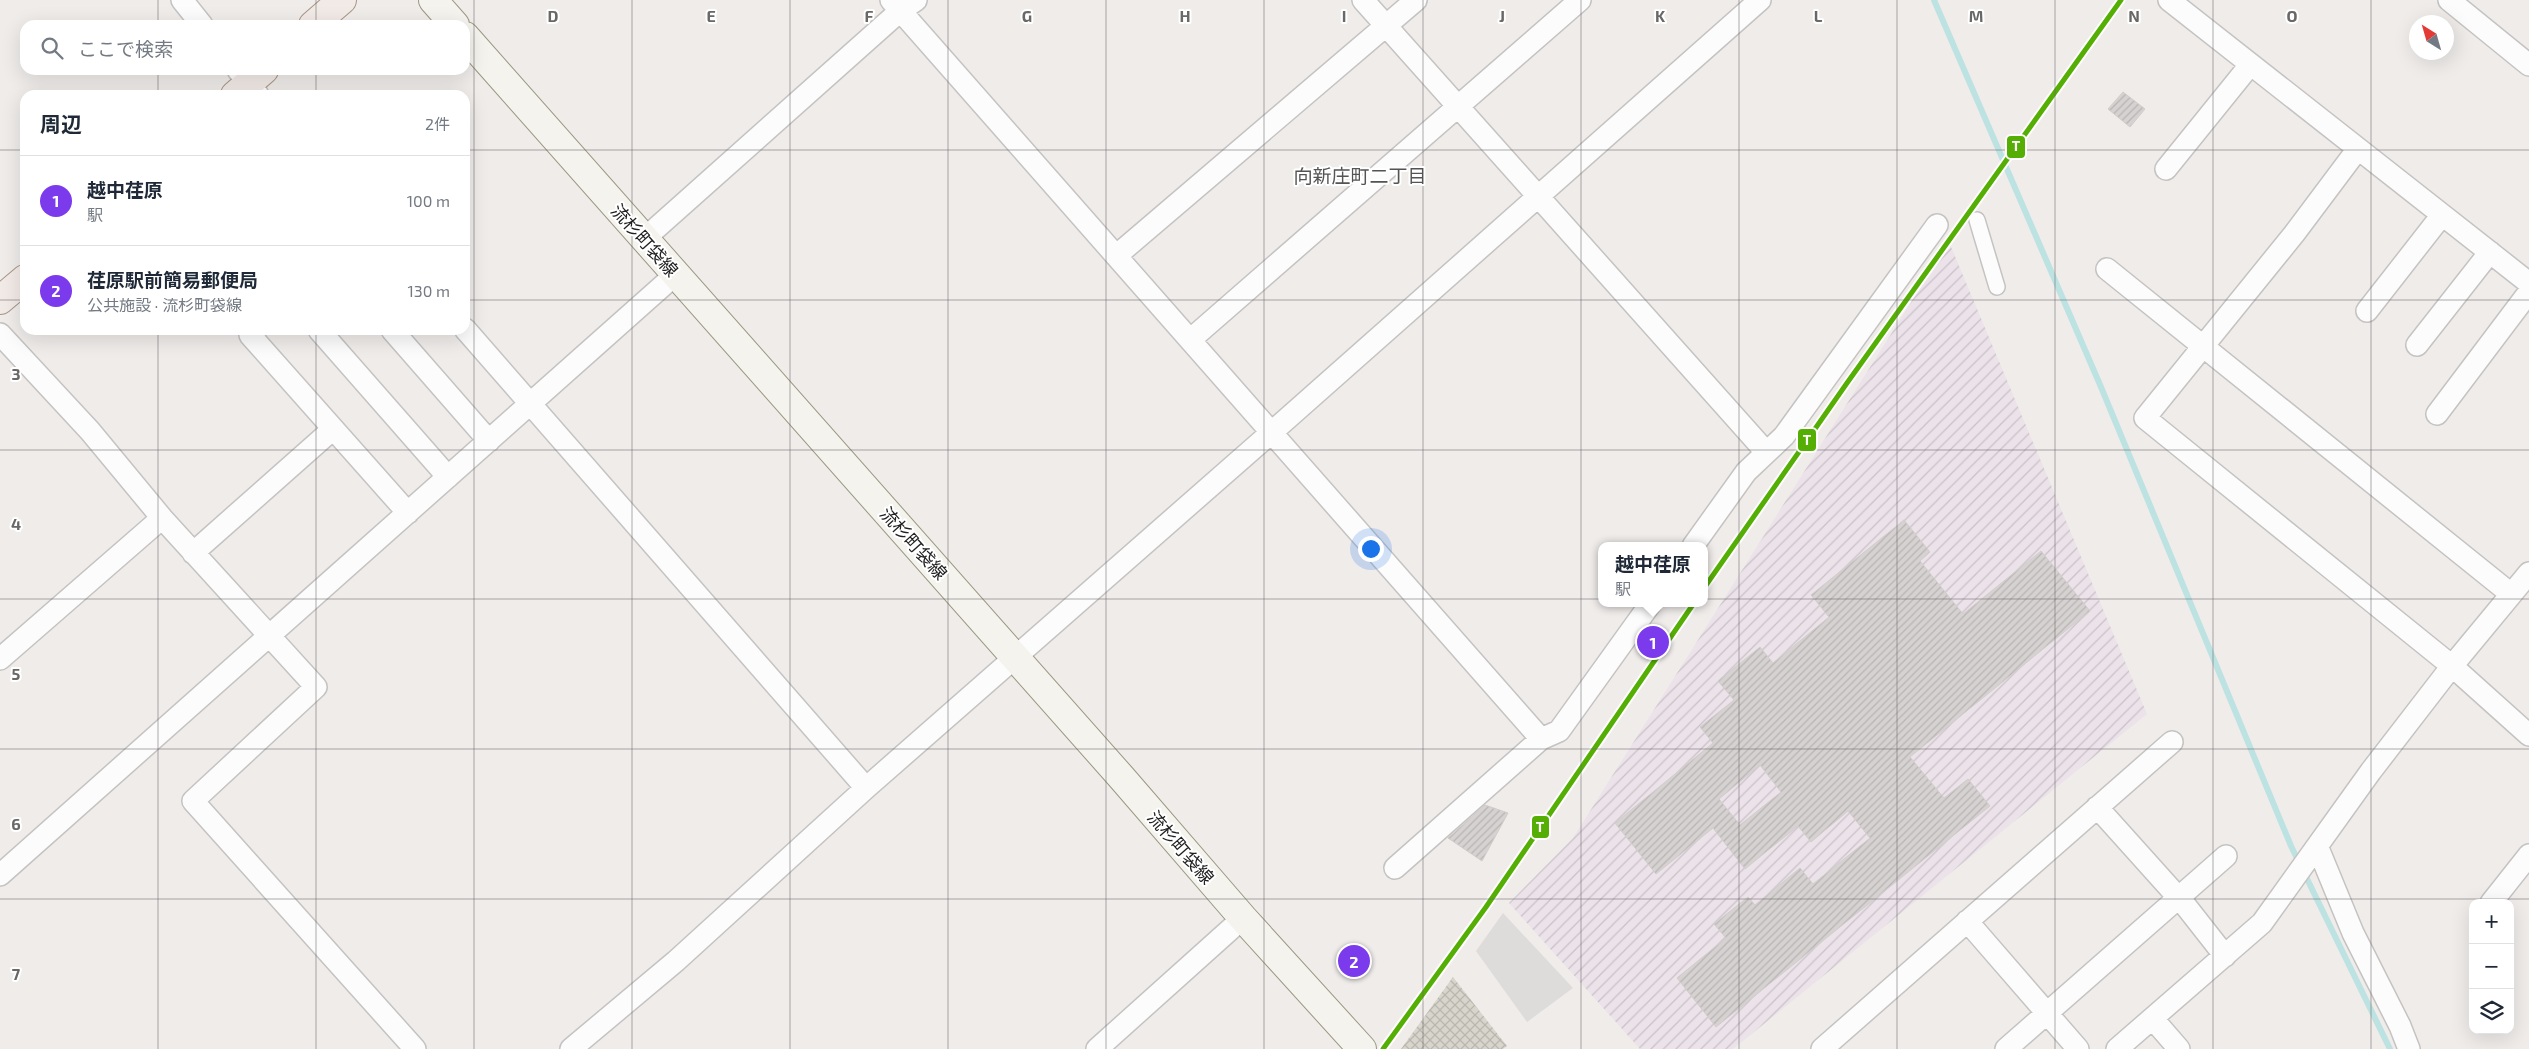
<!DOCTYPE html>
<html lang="ja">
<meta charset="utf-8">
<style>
:root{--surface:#fff;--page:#f2f2f3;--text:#1f2937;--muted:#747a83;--line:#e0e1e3;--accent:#7c3aed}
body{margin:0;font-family:"Exo 2","Noto Sans JP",sans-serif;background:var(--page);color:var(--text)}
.controls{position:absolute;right:15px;bottom:15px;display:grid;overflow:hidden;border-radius:10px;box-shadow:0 5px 20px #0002}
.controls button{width:45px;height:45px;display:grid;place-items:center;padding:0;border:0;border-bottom:1px solid var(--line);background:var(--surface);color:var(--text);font:25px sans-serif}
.compass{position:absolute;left:2409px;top:15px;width:45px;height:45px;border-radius:50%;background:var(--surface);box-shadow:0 5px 20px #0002;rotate:323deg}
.you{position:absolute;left:1370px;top:548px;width:18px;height:18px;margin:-12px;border:4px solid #fff;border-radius:50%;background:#1a73e8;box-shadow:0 0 0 8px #1a73e833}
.badge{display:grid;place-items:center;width:32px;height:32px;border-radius:50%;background:var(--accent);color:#fff;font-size:16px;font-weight:700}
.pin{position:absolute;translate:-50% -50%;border:2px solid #fff;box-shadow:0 1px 5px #0006}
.popup{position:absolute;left:1598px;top:542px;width:110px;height:65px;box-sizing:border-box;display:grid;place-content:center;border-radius:10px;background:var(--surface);filter:drop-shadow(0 1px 4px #0005);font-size:16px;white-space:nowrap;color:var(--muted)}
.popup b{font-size:19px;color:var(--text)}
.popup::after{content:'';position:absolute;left:50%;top:100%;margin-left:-10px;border:10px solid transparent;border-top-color:var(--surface)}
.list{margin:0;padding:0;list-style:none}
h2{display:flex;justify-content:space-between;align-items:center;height:65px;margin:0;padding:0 20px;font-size:21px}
h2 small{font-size:16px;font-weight:400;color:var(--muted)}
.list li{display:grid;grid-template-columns:32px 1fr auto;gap:15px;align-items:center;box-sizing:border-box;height:90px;padding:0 20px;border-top:1px solid var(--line)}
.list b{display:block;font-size:19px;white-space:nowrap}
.list p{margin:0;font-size:16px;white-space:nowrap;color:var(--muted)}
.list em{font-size:16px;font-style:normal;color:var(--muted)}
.icon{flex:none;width:28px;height:28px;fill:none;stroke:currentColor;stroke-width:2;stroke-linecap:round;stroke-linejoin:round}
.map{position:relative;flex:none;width:2529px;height:1049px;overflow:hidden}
.search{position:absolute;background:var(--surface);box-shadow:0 5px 20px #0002;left:20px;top:20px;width:450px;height:55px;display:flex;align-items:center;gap:12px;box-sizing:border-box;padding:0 18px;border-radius:15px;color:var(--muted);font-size:19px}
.panel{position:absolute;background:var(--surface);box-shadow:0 5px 20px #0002;left:20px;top:90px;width:450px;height:245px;border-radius:15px}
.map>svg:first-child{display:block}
</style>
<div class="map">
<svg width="2529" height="1049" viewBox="0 0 2529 1049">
<defs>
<pattern id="industrial-furrows" width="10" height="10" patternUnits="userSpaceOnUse" patternTransform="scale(1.25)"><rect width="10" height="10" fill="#ece2ea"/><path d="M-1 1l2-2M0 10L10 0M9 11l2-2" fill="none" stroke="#cac2c8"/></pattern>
<pattern id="construction-cross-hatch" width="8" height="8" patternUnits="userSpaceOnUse" patternTransform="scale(1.25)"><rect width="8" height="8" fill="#d8d5cc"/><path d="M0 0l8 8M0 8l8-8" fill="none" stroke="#b9b7af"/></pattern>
<pattern id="building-hatch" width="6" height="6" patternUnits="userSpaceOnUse" patternTransform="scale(1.25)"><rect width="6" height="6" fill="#d6d2d1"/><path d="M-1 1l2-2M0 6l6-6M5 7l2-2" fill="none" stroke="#b7b4b3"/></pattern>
</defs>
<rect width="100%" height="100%" fill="#efecea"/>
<path fill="url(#industrial-furrows)" d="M 1949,242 L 2147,714 L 1733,1049 L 1640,1049 L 1509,903 L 1573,838 Z"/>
<path fill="#dddcdb" d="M 1503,913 L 1573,988 L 1527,1022 L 1476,951 Z"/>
<path fill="url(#construction-cross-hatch)" d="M 1453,977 L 1507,1046 L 1503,1049 L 1401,1049 Z"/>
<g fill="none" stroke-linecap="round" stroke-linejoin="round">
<path stroke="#bde2e2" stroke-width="6" d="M 1934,0 L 2101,387 L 2291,846 L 2390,1049"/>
</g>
<path fill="url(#building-hatch)" stroke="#d2cdcb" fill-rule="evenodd" d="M 2123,92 L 2145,109 L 2130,127 L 2108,109 Z
M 1904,520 L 1930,552 L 1920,561 L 1963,614 L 2041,551 L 2090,611 L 1910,757 L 1944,798 L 1968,779 L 1990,806 L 1716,1027 L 1677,978 L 1726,938 L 1714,924 L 1748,897 L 1755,905 L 1800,868 L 1813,884 L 1870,838 L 1848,811 L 1811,842 L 1798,826 L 1745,869 L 1713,828 L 1656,874 L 1615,823 L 1713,743 L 1700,727 L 1734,700 L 1718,681 L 1760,647 L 1773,663 L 1829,617 L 1811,595 ZM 1760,765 L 1781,792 L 1740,825 L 1719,799 Z
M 1485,805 L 1508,813 L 1482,861 L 1448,838 Z
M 1354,945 L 1369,963 L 1354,976 L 1339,959 Z"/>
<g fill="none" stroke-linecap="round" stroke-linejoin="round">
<defs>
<path id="pedestrian" d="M 1977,220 L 1997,287"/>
<path id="minor" d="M 182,0 L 202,25
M 891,0 L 1541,739
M 1363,0 L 1766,452
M 2169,0 L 2529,283
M 2449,0 L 2529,65
M 238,70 L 258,95
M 2357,150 L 2294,234 L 2145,418 L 2452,666 L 2529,735
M 2166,169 L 2250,65
M 644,239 L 900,11 L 916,0
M 1116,256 L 1416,0
M 2107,269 L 2511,594
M 2367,311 L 2442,215
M 465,329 L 866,788
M 256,330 L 250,335 L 408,513
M 319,330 L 448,477
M 392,330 L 489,441
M 0,334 L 90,431 L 162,518 L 316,687 L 193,801 L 415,1049
M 1190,340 L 1580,0
M 2417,345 L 2490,252
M 2437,414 L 2529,292
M 1693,546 L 1746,472 L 1784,436 L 1937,225
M 193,553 L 333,429
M 0,659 L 162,518
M 2097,807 L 2185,905 L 2225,956
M 2318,848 L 2353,933 L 2400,1026 L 2409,1049
M 1395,868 L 1541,739 L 1559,731 L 1651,603
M 0,875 L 676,274
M 2491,903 L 2529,855
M 1967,921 L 2078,1049
M 2153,1019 L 2179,1049
M 571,1049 L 676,961 L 866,788 L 1272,432 L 1760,0
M 1097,1049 L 1243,918
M 1822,1049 L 2172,742
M 2006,1049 L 2226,856
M 2117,1049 L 2262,923 L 2371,771 L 2452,666 L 2529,573"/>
<path id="secondary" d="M 433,0 L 455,25
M 465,36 L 1122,778 L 1243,918 L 1362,1049"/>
<path id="primary" d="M 313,25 L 342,0
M 235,95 L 264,70
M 0,300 L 25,279"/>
</defs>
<use href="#pedestrian" stroke="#c5c3c2" stroke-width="18"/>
<use href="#minor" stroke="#c5c3c2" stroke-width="24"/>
<use href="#secondary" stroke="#9a9781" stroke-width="30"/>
<use href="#primary" stroke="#a69585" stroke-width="30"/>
<use href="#pedestrian" stroke="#fdfcfc" stroke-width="15"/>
<use href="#minor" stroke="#fdfcfc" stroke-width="21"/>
<use href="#secondary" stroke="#f4f3ed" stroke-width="28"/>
<use href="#primary" stroke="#f2eae6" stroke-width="28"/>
<defs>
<path id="rail-1" d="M 1704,588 L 1847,383 L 2121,0
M 1383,1049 L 1486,907 L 1694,603"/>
</defs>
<use href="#rail-1" stroke="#fff" stroke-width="9"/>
<use href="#rail-1" stroke="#55ae04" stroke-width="5"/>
</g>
<path fill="none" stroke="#696867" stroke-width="1" stroke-opacity="0.55" d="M 158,0 L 158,25M 316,0 L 316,25M 474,0 L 474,1049M 632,0 L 632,1049M 790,0 L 790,1049M 948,0 L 948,1049M 1106,0 L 1106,1049M 1264,0 L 1264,1049M 1423,0 L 1423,1049M 1581,0 L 1581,1049M 1739,0 L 1739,1049M 1897,0 L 1897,1049M 2055,0 L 2055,1049M 2213,0 L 2213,1049M 2371,0 L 2371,1049M 158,70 L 158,95M 316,70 L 316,95M 0,150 L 25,150M 465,150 L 2529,150M 0,300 L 25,300M 465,300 L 2529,300M 158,330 L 158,1049M 316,330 L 316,1049M 0,450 L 2529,450M 0,599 L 2529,599M 0,749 L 2529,749M 0,899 L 2529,899"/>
<g text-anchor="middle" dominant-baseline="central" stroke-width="4" stroke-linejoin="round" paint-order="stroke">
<g font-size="18" fill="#212121" stroke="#fff">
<text transform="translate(645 240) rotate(48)">流杉町袋線</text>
<text transform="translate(914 543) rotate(48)">流杉町袋線</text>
<text transform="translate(1181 847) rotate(49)">流杉町袋線</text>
</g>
<g font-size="19" fill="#545454" stroke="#fff">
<text x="1360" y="175">向新庄町二丁目</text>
</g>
</g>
<g font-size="16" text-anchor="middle" font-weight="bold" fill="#696867" stroke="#fff" stroke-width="4" stroke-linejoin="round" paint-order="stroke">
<text x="553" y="22">D</text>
<text x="711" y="22">E</text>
<text x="869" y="22">F</text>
<text x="1027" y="22">G</text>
<text x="1185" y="22">H</text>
<text x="1344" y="22">I</text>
<text x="1502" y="22">J</text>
<text x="1660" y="22">K</text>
<text x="1818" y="22">L</text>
<text x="1976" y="22">M</text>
<text x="2134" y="22">N</text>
<text x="2292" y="22">O</text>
<text x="16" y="380">3</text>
<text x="16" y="530">4</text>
<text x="16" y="680">5</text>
<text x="16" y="830">6</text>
<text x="16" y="980">7</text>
</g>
<g stroke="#fff" stroke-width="2">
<rect x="2006" y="135" width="20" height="24" rx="5" fill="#55ae04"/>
<rect x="1797" y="428" width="20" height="24" rx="5" fill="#55ae04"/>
<rect x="1531" y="815" width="19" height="24" rx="5" fill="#55ae04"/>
</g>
<g font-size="14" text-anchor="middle" font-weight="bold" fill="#fff">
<text x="2016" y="151">T</text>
<text x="1807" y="445">T</text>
<text x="1540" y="832">T</text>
</g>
</svg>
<div class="controls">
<button>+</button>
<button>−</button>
<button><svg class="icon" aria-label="layers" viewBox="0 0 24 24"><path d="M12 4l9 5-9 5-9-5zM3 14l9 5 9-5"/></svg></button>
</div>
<svg class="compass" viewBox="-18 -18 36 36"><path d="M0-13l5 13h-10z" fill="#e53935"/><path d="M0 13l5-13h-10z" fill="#747a83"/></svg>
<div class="you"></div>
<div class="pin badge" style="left:1653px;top:642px">1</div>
<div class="popup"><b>越中荏原</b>駅</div>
<div class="pin badge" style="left:1354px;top:961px">2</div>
<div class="search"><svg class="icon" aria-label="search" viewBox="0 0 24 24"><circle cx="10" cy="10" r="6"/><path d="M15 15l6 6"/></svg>ここで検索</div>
<section class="panel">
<h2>周辺<small>2件</small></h2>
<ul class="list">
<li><span class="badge">1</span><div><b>越中荏原</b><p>駅</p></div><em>100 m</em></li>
<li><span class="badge">2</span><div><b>荏原駅前簡易郵便局</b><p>公共施設 · 流杉町袋線</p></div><em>130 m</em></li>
</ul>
</section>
</div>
